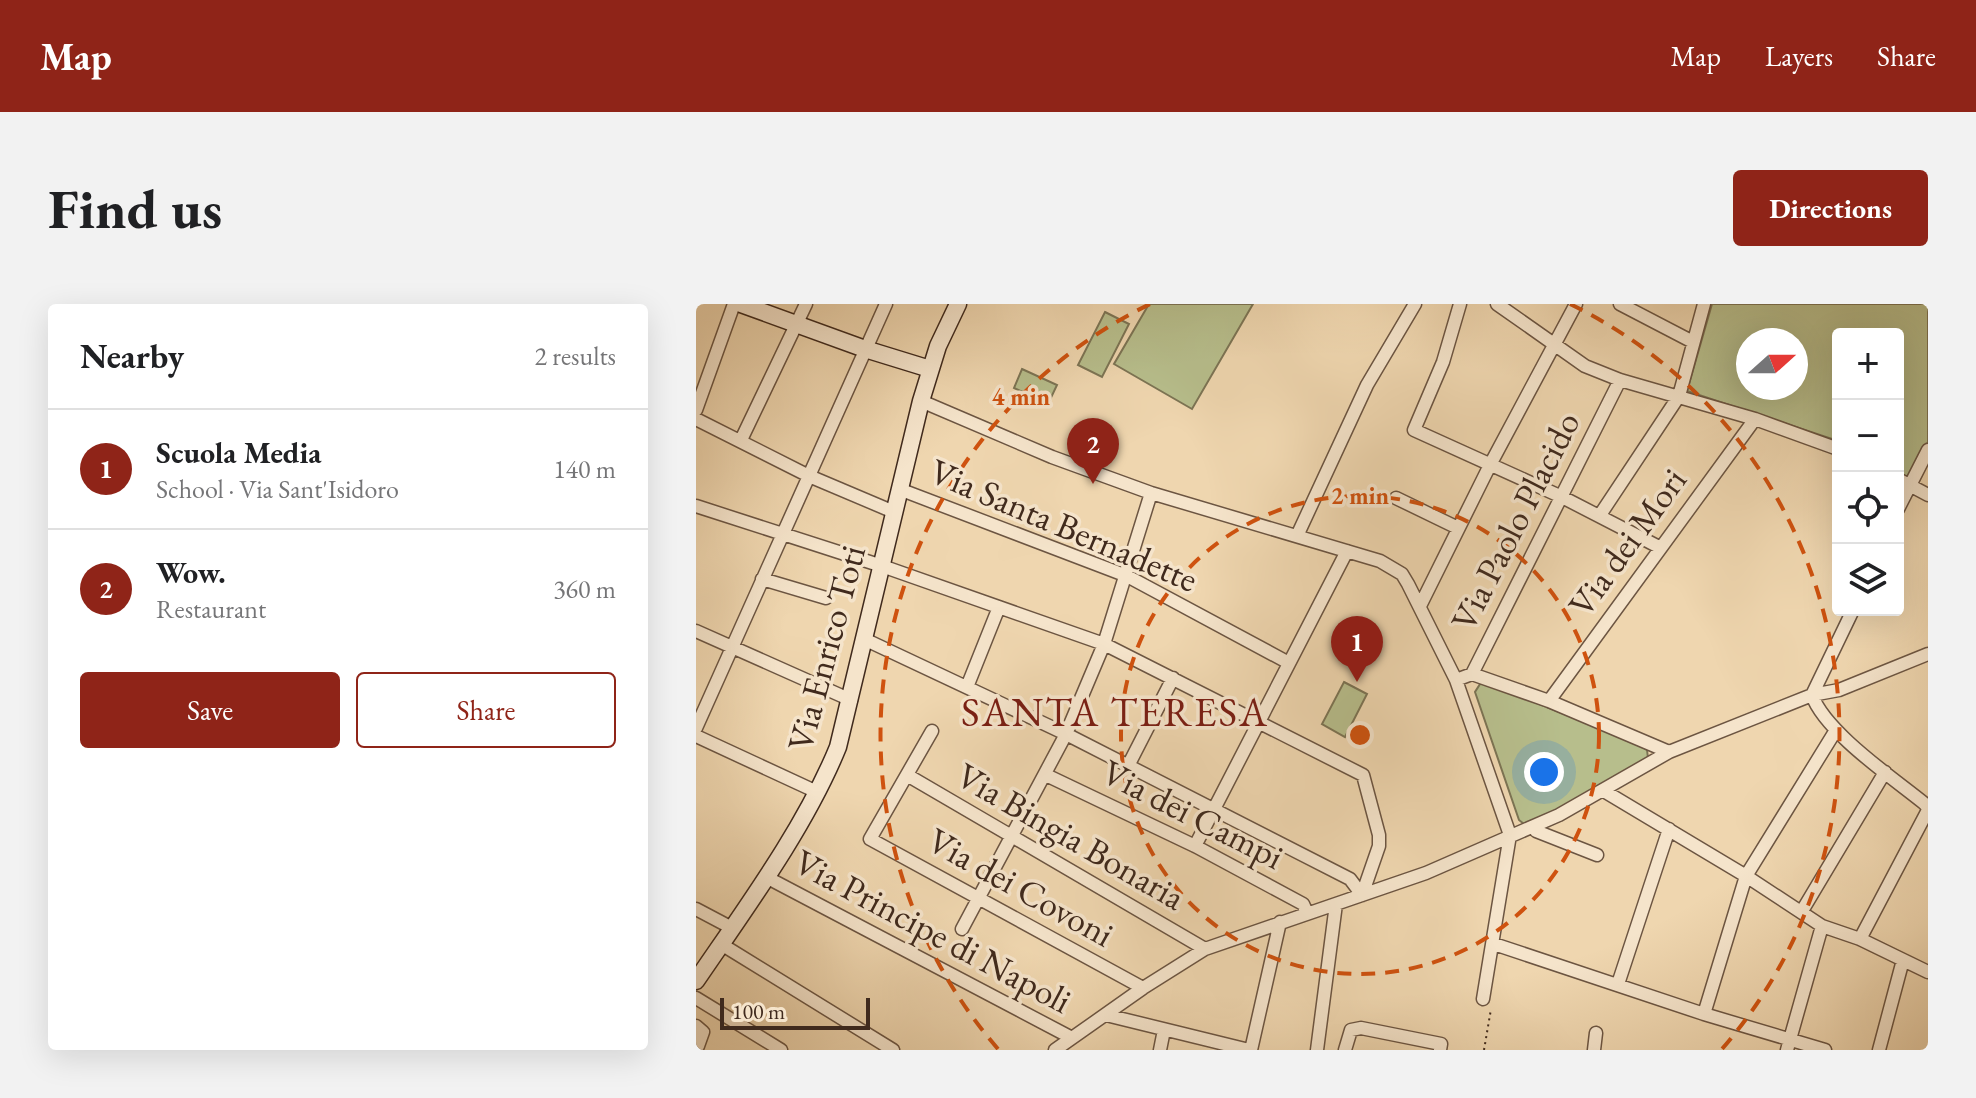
<!DOCTYPE html>
<meta charset="utf-8">
<style>
:root{--surface:#fff;--page:#f2f2f2;--text:#202124;--muted:#757577;--line:#e0e0e0;--accent:#8f2418}
body{margin:0;font-family:"EB Garamond",serif;background:var(--page);color:var(--text)}
.controls{position:absolute;right:24px;top:24px;display:grid;overflow:hidden;border-radius:8px;box-shadow:0 8px 32px #0002}
.controls button{width:72px;height:72px;display:grid;place-items:center;padding:0;border:0;border-bottom:2px solid var(--line);background:var(--surface);color:var(--text);font:40px sans-serif}
.compass{position:absolute;left:1040px;top:24px;width:72px;height:72px;border-radius:50%;background:var(--surface);box-shadow:0 8px 32px #0002;rotate:69deg}
.scale{position:absolute;left:24px;bottom:20px;width:150px;box-sizing:border-box;padding-left:8px;border:4px solid #402a1d;border-top:0;font-size:22px;line-height:28px;white-space:nowrap;color:#402a1d;-webkit-text-stroke:6px #f5e4cb;paint-order:stroke}
.you{position:absolute;left:848px;top:468px;width:28px;height:28px;margin:-20px;border:6px solid #fff;border-radius:50%;background:#1a73e8;box-shadow:0 0 0 12px #1a73e833}
.badge{display:grid;place-items:center;width:52px;height:52px;border-radius:50%;background:var(--accent);color:#fff;font-size:26px;font-weight:700}
.pin{position:absolute;translate:-50% -66px;filter:drop-shadow(0 2px 4px #0008)}
.pin::after{content:'';position:absolute;top:42px;width:28px;height:24px;background:inherit;clip-path:polygon(0 0,100% 0,50% 100%)}
.list{margin:0;padding:0;list-style:none}
h2{display:flex;justify-content:space-between;align-items:center;height:104px;margin:0;padding:0 32px;font-size:34px}
h2 small{font-size:26px;font-weight:400;color:var(--muted)}
.list li{display:grid;grid-template-columns:52px 1fr auto;gap:24px;align-items:center;box-sizing:border-box;height:120px;padding:0 32px;border-top:2px solid var(--line)}
.list b{display:block;font-size:30px;white-space:nowrap}
.list p{margin:0;font-size:26px;white-space:nowrap;color:var(--muted)}
.list em{font-size:26px;font-style:normal;color:var(--muted)}
.actions{display:flex;gap:16px;padding:24px 32px}
.actions a{flex:1;padding:18px 0;border:2px solid var(--accent);border-radius:8px;text-align:center;font-size:28px;color:var(--accent)}
.actions .main{background:var(--accent);color:#fff}
.icon{flex:none;width:44px;height:44px;fill:none;stroke:currentColor;stroke-width:2;stroke-linecap:round;stroke-linejoin:round}
.map{position:relative;flex:none;width:1232px;height:746px;overflow:hidden;border-radius:8px}
header{display:flex;align-items:center;gap:48px;box-sizing:border-box;height:112px;padding:0 40px;background:var(--accent);color:#fff}
header strong{font-size:38px}
nav{display:flex;gap:44px;margin-inline-start:auto;font-size:28px}
.intro{display:flex;align-items:center;justify-content:space-between;box-sizing:border-box;height:192px;padding:0 48px}
h1{margin:0;font-size:56px}
.button{padding:20px 36px;border-radius:8px;background:var(--accent);color:#fff;font-size:28px;font-weight:700}
main{display:flex;gap:48px;padding:0 48px}
aside{flex:1;background:var(--surface);border-radius:8px;box-shadow:0 8px 32px #0002}
.map>svg:first-child{display:block}
</style>
<header>
<strong>Map</strong>
<nav><a>Map</a><a>Layers</a><a>Share</a></nav>
</header>
<div class="intro"><h1>Find us</h1><a class="button">Directions</a></div>
<main>
<aside>
<h2>Nearby<small>2 results</small></h2>
<ul class="list">
<li><span class="badge">1</span><div><b>Scuola Media</b><p>School · Via Sant'Isidoro</p></div><em>140 m</em></li>
<li><span class="badge">2</span><div><b>Wow.</b><p>Restaurant</p></div><em>360 m</em></li>
</ul>
<div class="actions"><a class="main">Save</a><a>Share</a></div>
</aside>
<div class="map">
<svg width="1232" height="746" viewBox="0 0 1232 746">
<rect width="100%" height="100%" fill="#efd6af"/>
<filter id="stains"><feTurbulence type="fractalNoise" baseFrequency=".0025" numOctaves="4"/><feColorMatrix values="0 0 0 0 .2 0 0 0 0 .09 0 0 0 0 .02 0 0 0 .5 -.17"/></filter>
<radialGradient id="worn" r=".72"><stop offset=".6" stop-color="#630" stop-opacity="0"/><stop offset="1" stop-color="#630" stop-opacity=".3"/></radialGradient>
<path fill="#b7be8c" stroke="#7c7454" stroke-width="2" fill-rule="evenodd" d="M 453,0 L 557,0 L 496,105 L 418,60 Z
M 1016,0 L 1232,0 L 1232,138 L 1211,174 L 1202,169 L 1202,30 L 1142,30 L 1142,137 L 991,87 ZM 1052,36 L 1100,36 L 1100,84 L 1052,84 Z
M 409,8 L 433,20 L 406,73 L 382,61 Z
M 326,65 L 361,81 L 352,100 L 318,84 Z
M 786,377 L 943,440 L 951,446 L 952,454 L 887,494 L 828,520 L 823,516 L 779,388 Z
M 648,378 L 671,390 L 649,433 L 626,420 Z"/>
<g fill="none" stroke-linecap="round" stroke-linejoin="round">
<defs>
<path id="street" d="M 764,0 L 747,58 L 718,126 L 866,193 L 963,243
M 801,0 L 889,62 L 924,76 L 1059,115 L 1142,145
M 924,0 L 997,38
M 225,97 L 356,153 L 455,189 L 684,257 L 706,270 L 712,280 L 760,376 L 814,531 L 787,695
M 0,106 L 38,0
M 0,115 L 113,172 L 198,208
M 45,136 L 110,0
M 1202,175 L 1232,191
M 203,185 L 431,272 L 593,359
M 700,194 L 762,224
M 0,202 L 186,262 L 408,340 L 667,471 L 683,531 L 683,542 L 666,591
M 1202,205 L 1232,146
M 904,211 L 983,92 L 1008,0
M 601,232 L 671,81 L 719,0
M 66,275 L 130,294
M 724,302 L 794,161 L 880,0
M 0,327 L 155,396
M 168,335 L 370,430 L 654,575 L 666,591
M 776,370 L 853,397 L 973,448
M 760,376 L 776,370 L 924,76
M 271,383 L 303,303
M 1116,391 C 1129,428 1197,474 1229,500 L 1232,505
M 1116,391 L 1157,306
M 853,397 L 1059,115
M 0,424 L 190,0
M 236,427 L 174,535 L 447,684
M 0,432 L 121,488
M 432,462 L 477,374
M 211,471 L 509,645
M 350,471 L 499,542 L 607,600 L 611,609
M 908,487 L 1050,572 L 1126,622 L 1164,635 L 1232,668
M 838,523 L 840,527 L 901,551
M 499,542 L 651,247
M 70,573 L 376,734
M 0,605 L 36,624
M 1106,607 L 1189,468
M 266,625 L 370,430 L 408,340 L 455,189
M 1164,635 L 1232,506
M 25,640 L 197,746
M 798,640 L 1008,710 L 1129,746
M 922,680 L 973,525
M 0,694 L 85,746
M 1008,710 L 1050,572 L 1140,426
M 410,711 L 553,746
M 0,722 L 7,728 L 2,742
M 359,746 L 447,684 L 509,645 L 730,569 L 863,511 L 973,448 L 1116,391 L 1143,386 L 1232,350
M 464,746 L 468,726
M 555,746 L 584,618
M 621,746 L 640,600
M 649,746 L 655,726 L 665,724 L 745,740 L 744,746
M 898,746 L 900,729
M 1091,746 L 1126,622
M 1183,746 L 1207,656"/>
<path id="secondary" d="M 45,0 L 169,45 L 234,65
M 0,677 C 49,605 109,524 142,443 L 225,97 L 242,42 L 262,0"/>
</defs>
<use href="#street" stroke="#6c5542" stroke-width="15"/>
<use href="#secondary" stroke="#402a1d" stroke-width="19"/>
<path stroke="#402a1d" stroke-width="2" stroke-dasharray="2 4" stroke-linecap="butt" d="M 788,746 L 795,705"/>
<use href="#street" stroke="#f5e4cb" stroke-width="12"/>
<use href="#secondary" stroke="#f5e4cb" stroke-width="16"/>
</g>
<g fill="none" stroke="#cf520f" stroke-width="4" stroke-dasharray="14 10">
<circle cx="664" cy="431" r="239"/>
<path d="M302 745A479 479 0 0 1 454 0M874 0A479 479 0 0 1 1026 745"/>
</g>
<g text-anchor="middle" dominant-baseline="central" stroke-width="7" stroke-linejoin="round" paint-order="stroke">
<g font-size="36" fill="#402a1d" stroke="#f5e4cb">
<text transform="translate(819 217) rotate(-63)">Via Paolo Placido</text>
<text transform="translate(368 221) rotate(23)">Via Santa Bernadette</text>
<text transform="translate(931 238) rotate(-54)">Via dei Mori</text>
<text transform="translate(130 344) rotate(-75)">Via Enrico Toti</text>
<text transform="translate(497 510) rotate(27)">Via dei Campi</text>
<text transform="translate(375 532) rotate(30)">Via Bingia Bonaria</text>
<text transform="translate(325 583) rotate(29)">Via dei Covoni</text>
<text transform="translate(237 627) rotate(28)">Via Principe di Napoli</text>
</g>
<g font-size="40" letter-spacing="2" fill="#7a1f14" stroke="#f5e4cb">
<text x="419" y="408">SANTA TERESA</text>
</g>
</g>
<circle cx="664" cy="431" r="12" fill="#cf520f" stroke="#f5e4cb" stroke-width="4"/>
<g font-size="24" text-anchor="middle" font-weight="bold" fill="#cf520f" stroke="#f5e4cb" stroke-width="7" stroke-linejoin="round" paint-order="stroke">
<text x="325" y="101">4 min</text>
<text x="664" y="200">2 min</text>
</g>
<rect width="100%" height="100%" filter="url(#stains)"/>
<rect width="100%" height="100%" fill="url(#worn)"/>
</svg>
<div class="controls">
<button>+</button>
<button>−</button>
<button><svg class="icon" aria-label="locate" viewBox="0 0 24 24"><circle cx="12" cy="12" r="6"/><path d="M12 2v4M12 18v4M2 12h4M18 12h4"/></svg></button>
<button><svg class="icon" aria-label="layers" viewBox="0 0 24 24"><path d="M12 4l9 5-9 5-9-5zM3 14l9 5 9-5"/></svg></button>
</div>
<svg class="compass" viewBox="-18 -18 36 36"><path d="M0-13l5 13h-10z" fill="#e53935"/><path d="M0 13l5-13h-10z" fill="#757577"/></svg>
<div class="scale">100 m</div>
<div class="you"></div>
<div class="pin badge" style="left:661px;top:378px">1</div>
<div class="pin badge" style="left:397px;top:180px">2</div>
</div>
</main>
